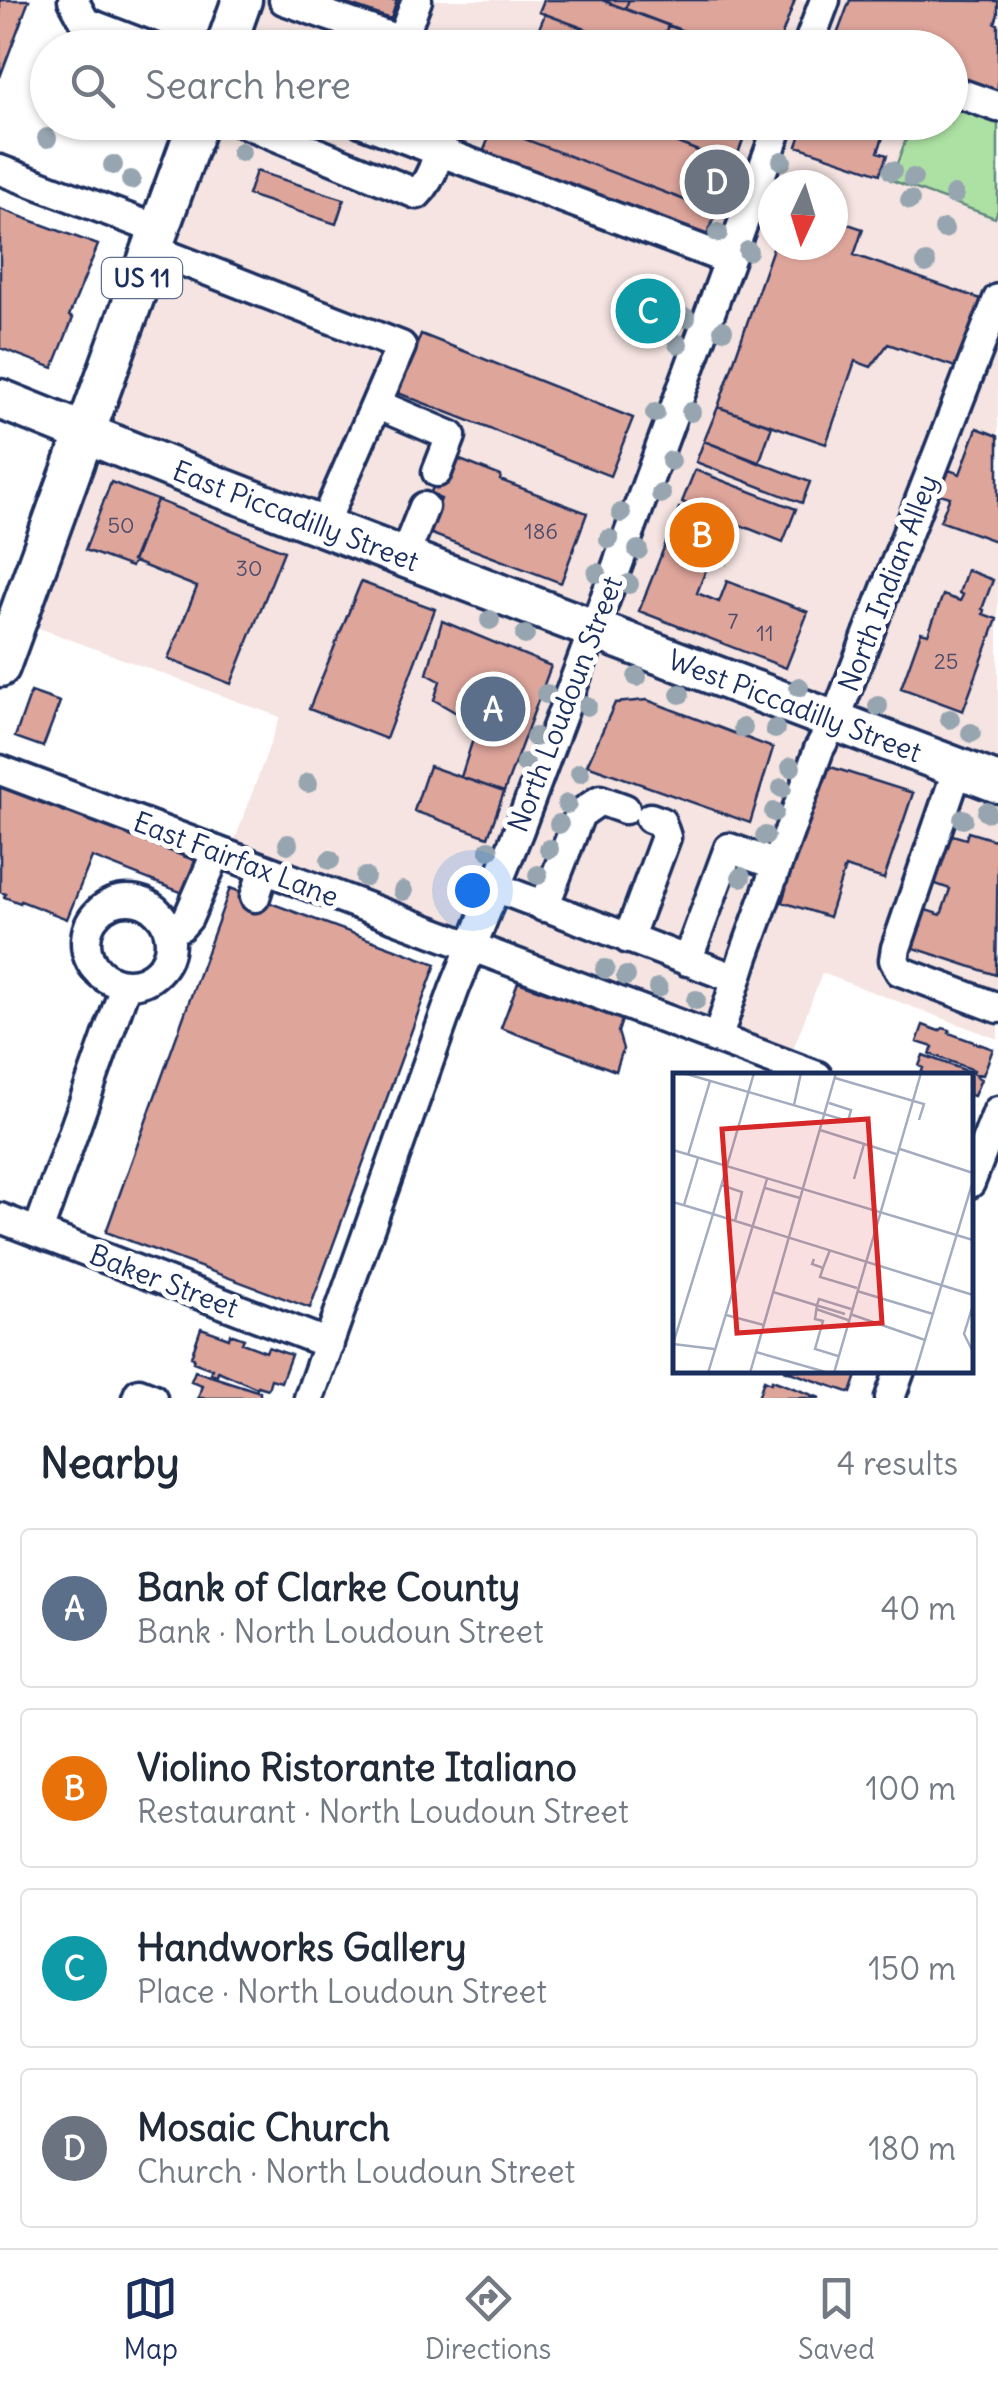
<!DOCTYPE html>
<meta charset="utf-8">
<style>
:root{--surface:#fff;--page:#f6f6f7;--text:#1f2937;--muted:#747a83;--line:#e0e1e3;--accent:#1b2f5e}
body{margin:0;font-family:Delius,sans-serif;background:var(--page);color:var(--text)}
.compass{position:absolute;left:758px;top:170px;width:90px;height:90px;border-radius:50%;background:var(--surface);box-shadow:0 2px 8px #0004;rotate:184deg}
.you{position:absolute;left:472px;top:890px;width:35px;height:35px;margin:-25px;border:8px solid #fff;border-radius:50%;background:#1a73e8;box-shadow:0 0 0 15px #1a73e833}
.badge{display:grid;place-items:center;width:65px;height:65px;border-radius:50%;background:var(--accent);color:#fff;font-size:32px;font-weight:700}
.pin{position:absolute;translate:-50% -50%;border:5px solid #fff;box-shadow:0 2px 10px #0006}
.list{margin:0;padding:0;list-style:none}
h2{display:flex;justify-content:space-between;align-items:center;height:130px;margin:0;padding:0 40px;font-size:42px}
h2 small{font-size:32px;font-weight:400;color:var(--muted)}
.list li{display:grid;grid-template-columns:65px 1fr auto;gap:30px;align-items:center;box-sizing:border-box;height:160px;margin:0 20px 20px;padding:0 20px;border:2px solid var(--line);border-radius:10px}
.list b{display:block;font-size:38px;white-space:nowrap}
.list p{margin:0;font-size:32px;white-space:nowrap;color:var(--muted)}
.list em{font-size:32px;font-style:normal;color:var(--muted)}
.icon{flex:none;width:55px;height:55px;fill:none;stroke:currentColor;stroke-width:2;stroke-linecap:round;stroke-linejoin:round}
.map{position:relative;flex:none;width:998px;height:1398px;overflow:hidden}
.search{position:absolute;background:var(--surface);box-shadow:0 2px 8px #0004;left:30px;right:30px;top:30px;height:110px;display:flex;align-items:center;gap:25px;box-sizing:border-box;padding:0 35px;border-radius:55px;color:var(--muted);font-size:38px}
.sheet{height:850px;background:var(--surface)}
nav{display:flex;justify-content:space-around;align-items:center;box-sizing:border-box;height:140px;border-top:2px solid var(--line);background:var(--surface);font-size:28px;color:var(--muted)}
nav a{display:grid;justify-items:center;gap:5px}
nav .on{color:var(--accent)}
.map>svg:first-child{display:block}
</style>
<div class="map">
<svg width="998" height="1398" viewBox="0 0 998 1398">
<rect width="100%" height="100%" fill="#fff"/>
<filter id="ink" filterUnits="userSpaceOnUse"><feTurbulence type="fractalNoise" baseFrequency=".01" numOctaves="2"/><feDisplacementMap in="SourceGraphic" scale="20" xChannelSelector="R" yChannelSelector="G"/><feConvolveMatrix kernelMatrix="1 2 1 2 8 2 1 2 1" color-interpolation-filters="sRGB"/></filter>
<g filter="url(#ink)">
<path fill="#f5e4e1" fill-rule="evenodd" d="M 254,0 L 998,0 L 998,1039 L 822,973 L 791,1055 L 232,848 L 280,717 L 23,622 L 209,123 L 950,122 L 950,48 L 237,47 ZM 773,185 L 833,185 L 833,245 L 773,245 Z"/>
<path fill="#ade1a3" stroke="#648880" stroke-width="2.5" d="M 951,103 L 998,120 L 998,210 L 995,218 L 891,180 L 912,123 L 950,122 Z"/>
<path fill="#dea59b" stroke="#1b2f5e" stroke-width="2.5" d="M 0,0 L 29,0 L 0,77 Z
M 335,0 L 397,0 L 391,19 Z
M 544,0 L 602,0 L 668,25 L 660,48 L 637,48 L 539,12 Z
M 602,0 L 629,0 L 625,9 Z
M 629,0 L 795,0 L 777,48 L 727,48 L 625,9 Z
M 850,0 L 998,1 L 998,14 L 995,23 L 998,24 L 998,101 L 950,83 L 950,48 L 854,48 L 835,40 Z
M 545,14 L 637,48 L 569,48 L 571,43 L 538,31 Z
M 668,25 L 727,48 L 660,48 Z
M 494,122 L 624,122 L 734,165 L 716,212 L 493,127 Z
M 624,122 L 696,122 L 743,140 L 734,165 Z
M 696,122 L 745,122 L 749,124 L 743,140 Z
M 805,122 L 888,122 L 878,152 L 887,155 L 880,174 L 797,146 Z
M 493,127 L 716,212 L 703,246 L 480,160 Z
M 256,171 L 344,199 L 336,224 L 248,195 Z
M 799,171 L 842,186 L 833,212 L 833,185 L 795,185 Z
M 0,209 L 98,245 L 69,316 L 73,318 L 53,368 L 0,348 Z
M 833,219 L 863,229 L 854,255 L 984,300 L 961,369 L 888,344 L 871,367 L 855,361 L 826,444 L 718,407 L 774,245 L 833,245 Z
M 625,289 L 679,308 L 671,332 L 617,314 Z
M 421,334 L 633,418 L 610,476 L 398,393 Z
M 718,407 L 772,426 L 759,463 L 704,441 Z
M 977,428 L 998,436 L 998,542 L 940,521 L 950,497 L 940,494 L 949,470 L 960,474 Z
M 704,441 L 810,482 L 802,503 L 696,462 Z
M 445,454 L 501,476 L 500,480 L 587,513 L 561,583 L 429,533 L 441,499 L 430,495 Z
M 695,470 L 796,509 L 783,542 L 682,502 Z
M 111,482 L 157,500 L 131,567 L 85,550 Z
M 157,500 L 284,551 L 231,684 L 168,659 L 197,587 L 132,561 Z
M 679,508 L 737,530 L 726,563 L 667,540 Z
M 667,540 L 711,557 L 697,593 L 719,602 L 727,581 L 808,612 L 786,668 L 639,611 Z
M 967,570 L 993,580 L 982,609 L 984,610 L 983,614 L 997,619 L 963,711 L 901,688 L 921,632 L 928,634 L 943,595 L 960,601 L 963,595 L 959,593 Z
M 361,582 L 435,609 L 386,739 L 309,709 Z
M 442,621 L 551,666 L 504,792 L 461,777 L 473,739 L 467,719 L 434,700 L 440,681 L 427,674 Z
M 31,692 L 60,702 L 43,747 L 15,737 Z
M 647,700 L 773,748 L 750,823 L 587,765 L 615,703 Z
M 815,762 L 913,793 L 884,879 L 845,867 L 829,917 L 782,902 L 786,889 L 775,886 Z
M 429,766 L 504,792 L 488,837 L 414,811 Z
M 0,781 L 202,860 L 188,895 L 92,857 L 67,919 L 21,901 L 20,903 L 4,897 L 6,894 L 0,892 Z
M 968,832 L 998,841 L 996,975 L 908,946 L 920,908 L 941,915 L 950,889 L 930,882 L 946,833 L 966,839 Z
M 230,888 L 436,964 L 310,1308 L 106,1232 Z
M 518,982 L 622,1020 L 618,1032 L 623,1049 L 616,1071 L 501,1028 Z
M 923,1025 L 939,1031 L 943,1028 L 950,1030 L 949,1033 L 993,1049 L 983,1075 L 973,1073 L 974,1070 L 930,1054 L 933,1047 L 917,1042 Z
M 923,1055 L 978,1075 L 977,1077 L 981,1079 L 974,1096 L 970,1095 L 970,1076 L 929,1076 L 921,1073 L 923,1068 L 919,1066 Z
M 201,1328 L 229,1338 L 230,1334 L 244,1339 L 242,1343 L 266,1352 L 268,1347 L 291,1355 L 281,1382 L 271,1379 L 268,1389 L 258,1386 L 257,1388 L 218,1371 L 217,1375 L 210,1373 L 212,1369 L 193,1362 L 194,1358 L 191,1357 Z
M 784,1370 L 859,1370 L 851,1393 Z
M 195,1371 L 260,1392 L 260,1398 L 198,1398 L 202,1385 L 191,1381 Z
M 764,1380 L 771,1383 L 772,1380 L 820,1398 L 758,1398 Z"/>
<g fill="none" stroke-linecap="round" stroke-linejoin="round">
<defs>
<path id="minor" d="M 73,0 L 85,22 L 153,48
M 284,0 L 401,41
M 417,47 L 401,41 L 417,0
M 807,48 L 825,0
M 950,90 L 998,107
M 242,122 L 417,194 C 435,177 441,145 445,122
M 361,122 L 729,260
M 0,170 L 159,230
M 152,249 L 401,346 L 376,404
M 323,526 L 376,404 L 451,436 L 437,472
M 404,557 L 424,507
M 958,768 L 896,948 L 894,960 L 900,971 L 998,1008
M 0,770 L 817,1076
M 495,887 L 736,979
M 255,897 L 264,869
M86 942a42 42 0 1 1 84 0a42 42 0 1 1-84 0Z
M 544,907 L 580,814 L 600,800 L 625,809
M 169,930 L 181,926 L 188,918 L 217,851
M 628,939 L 666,837 L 661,822 L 650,818
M 687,961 L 729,848 L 777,865
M 718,1037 L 744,956 L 819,749 L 835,720 L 998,299
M 970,1183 L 998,1111
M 0,1218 L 329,1344
M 38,1232 L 126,984
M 137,1398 L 139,1393 L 152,1398
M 309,1398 L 454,990 L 518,832 L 594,629 L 780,122
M 890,1398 L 900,1370"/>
<g id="major">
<path d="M 225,48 L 242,0"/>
<path id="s1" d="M 0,399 L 219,487 L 998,783"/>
<path d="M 0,667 L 198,122"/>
</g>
</defs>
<use href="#minor" stroke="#1b2f5e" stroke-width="35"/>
<use href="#major" stroke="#1b2f5e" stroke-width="45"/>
<use href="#minor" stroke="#fff" stroke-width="28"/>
<use href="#major" stroke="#fff" stroke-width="38"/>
</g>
<g fill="#96a5b0">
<circle cx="47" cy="138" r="10"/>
<circle cx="241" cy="152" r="10"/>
<circle cx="782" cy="161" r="10"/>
<circle cx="113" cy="165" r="10"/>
<circle cx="892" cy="171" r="10"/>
<circle cx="913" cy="178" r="10"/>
<circle cx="131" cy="180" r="10"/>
<circle cx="736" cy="194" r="10"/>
<circle cx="954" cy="195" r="10"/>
<circle cx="910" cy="200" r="10"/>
<circle cx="944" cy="229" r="10"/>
<circle cx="718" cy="233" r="10"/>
<circle cx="748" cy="251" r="10"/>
<circle cx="926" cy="263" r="10"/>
<circle cx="686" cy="318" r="10"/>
<circle cx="723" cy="330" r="10"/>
<circle cx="678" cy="344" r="10"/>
<circle cx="691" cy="412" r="10"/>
<circle cx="655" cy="413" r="10"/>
<circle cx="671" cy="461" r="10"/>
<circle cx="661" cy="494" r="10"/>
<circle cx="621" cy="513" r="10"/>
<circle cx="609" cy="539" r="10"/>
<circle cx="638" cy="550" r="10"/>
<circle cx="597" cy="573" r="10"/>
<circle cx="629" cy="584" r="10"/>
<circle cx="490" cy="620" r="10"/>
<circle cx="525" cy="635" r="10"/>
<circle cx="637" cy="677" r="10"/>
<circle cx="799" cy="687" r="10"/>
<circle cx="546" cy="694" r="10"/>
<circle cx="680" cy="694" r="10"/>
<circle cx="587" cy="706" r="10"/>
<circle cx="878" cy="706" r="10"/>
<circle cx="950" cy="719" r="10"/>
<circle cx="743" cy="728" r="10"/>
<circle cx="775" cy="729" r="10"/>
<circle cx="971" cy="733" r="10"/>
<circle cx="535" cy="737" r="10"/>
<circle cx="525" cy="763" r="10"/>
<circle cx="791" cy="767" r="10"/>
<circle cx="580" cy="773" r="10"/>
<circle cx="308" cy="783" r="10"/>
<circle cx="782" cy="788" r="10"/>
<circle cx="567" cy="804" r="10"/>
<circle cx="774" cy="812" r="10"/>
<circle cx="987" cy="812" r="10"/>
<circle cx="963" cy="819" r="10"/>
<circle cx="559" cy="824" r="10"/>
<circle cx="765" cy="836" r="10"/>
<circle cx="288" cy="844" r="10"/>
<circle cx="549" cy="849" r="10"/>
<circle cx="489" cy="850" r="10"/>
<circle cx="330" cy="860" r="10"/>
<circle cx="538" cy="875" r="10"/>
<circle cx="365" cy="877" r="10"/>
<circle cx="741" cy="877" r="10"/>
<circle cx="403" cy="891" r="10"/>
<circle cx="605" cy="969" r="10"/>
<circle cx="626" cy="976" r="10"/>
<circle cx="658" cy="988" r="10"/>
<circle cx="696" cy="1000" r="10"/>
</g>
</g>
<g text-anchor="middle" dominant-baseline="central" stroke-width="10" stroke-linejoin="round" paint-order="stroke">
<g font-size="22" fill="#4c4c6d">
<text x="121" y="525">50</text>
<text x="541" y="531">186</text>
<text x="249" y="568">30</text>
<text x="733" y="621">7</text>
<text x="765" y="633">11</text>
<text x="946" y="661">25</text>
</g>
<rect fill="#fff" stroke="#5f6d8e" stroke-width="2.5" x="102" y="258" width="80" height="40" rx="8"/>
<g font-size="25" font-weight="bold" fill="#1b2f5e">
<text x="142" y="278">US 11</text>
</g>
<g font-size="28" fill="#1b2f5e" stroke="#fff">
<text stroke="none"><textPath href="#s1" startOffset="318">East Piccadilly Street</textPath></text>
<text transform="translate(888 583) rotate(-69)">North Indian Alley</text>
<text transform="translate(565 704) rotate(-69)">North Loudoun Street</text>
<text stroke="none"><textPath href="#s1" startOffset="852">West Piccadilly Street</textPath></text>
<text transform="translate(236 859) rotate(21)">East Fairfax Lane</text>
<text transform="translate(164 1281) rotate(21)">Baker Street</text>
</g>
</g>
<g transform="translate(673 1073)">
<rect width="300" height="300" fill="#fff"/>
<path fill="none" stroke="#a4acbf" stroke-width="2.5" d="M 10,0 L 175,48 L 178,37 L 156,30M 162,5 L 251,31 L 246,47M 121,32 L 128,0M 147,57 L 223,81M 227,76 L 300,100M 0,77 L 300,167M 15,82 L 37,8M 181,106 L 191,71M 48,112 L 69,119 L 62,148M 92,115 L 127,125M 0,129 L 40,141 L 81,0M 11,132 L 25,85M 141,186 L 139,191 L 150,195 L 157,177M 150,195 L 147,204 L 184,215M 184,218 L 260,241M 100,219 L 172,241M 300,232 L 291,261 L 300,279M 143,236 L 175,247M 177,241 L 252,267M 53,242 L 91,252M 0,271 L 41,276M 0,271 L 40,141 L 300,222M 83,279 L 156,300M 165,283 L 142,276 L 150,248 L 142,246 L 144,232 L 146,226 L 178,236M 35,300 L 94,106M 77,300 L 163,0M 161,300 L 248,0M 242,300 L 299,111 L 300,51"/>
<path fill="#d62828" fill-opacity="0.15" stroke="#d62828" stroke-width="5" d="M 195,46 L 209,250 L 64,260 L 49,56 Z"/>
<rect width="300" height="300" fill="none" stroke="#1b2f5e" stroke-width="5"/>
</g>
</svg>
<svg class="compass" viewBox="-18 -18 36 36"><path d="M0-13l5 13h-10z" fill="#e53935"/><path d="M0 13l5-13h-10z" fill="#747a83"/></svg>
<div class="you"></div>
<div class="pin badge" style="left:493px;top:709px;background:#5c6f8a">A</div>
<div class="pin badge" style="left:702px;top:535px;background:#e8710a">B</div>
<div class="pin badge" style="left:648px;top:311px;background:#0f9aa8">C</div>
<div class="pin badge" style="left:717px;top:182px;background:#6b7280">D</div>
<div class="search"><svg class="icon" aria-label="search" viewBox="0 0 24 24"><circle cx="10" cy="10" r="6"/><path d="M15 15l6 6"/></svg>Search here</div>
</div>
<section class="sheet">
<h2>Nearby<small>4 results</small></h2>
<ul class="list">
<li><span class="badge" style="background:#5c6f8a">A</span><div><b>Bank of Clarke County</b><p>Bank · North Loudoun Street</p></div><em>40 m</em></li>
<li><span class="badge" style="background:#e8710a">B</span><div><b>Violino Ristorante Italiano</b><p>Restaurant · North Loudoun Street</p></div><em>100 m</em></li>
<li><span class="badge" style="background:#0f9aa8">C</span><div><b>Handworks Gallery</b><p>Place · North Loudoun Street</p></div><em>150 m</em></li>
<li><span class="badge" style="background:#6b7280">D</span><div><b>Mosaic Church</b><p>Church · North Loudoun Street</p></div><em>180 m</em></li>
</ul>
</section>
<nav>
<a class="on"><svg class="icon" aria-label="map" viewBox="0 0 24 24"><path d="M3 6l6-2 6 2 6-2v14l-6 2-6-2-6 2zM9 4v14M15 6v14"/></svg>Map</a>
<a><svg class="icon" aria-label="directions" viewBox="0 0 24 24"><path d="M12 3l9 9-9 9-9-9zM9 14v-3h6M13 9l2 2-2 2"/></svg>Directions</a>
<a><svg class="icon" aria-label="saved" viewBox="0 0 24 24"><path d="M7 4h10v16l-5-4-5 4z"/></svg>Saved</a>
</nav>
